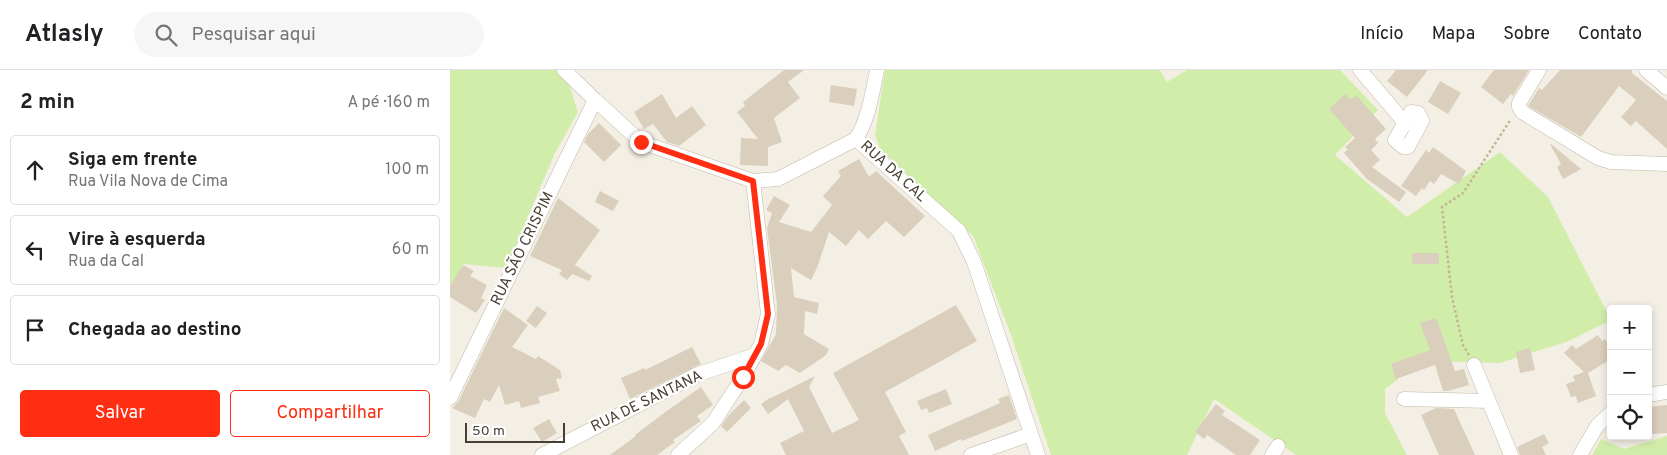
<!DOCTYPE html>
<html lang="pt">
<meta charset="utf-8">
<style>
:root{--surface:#fff;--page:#f6f6f6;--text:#202124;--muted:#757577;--line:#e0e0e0;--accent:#ff2e12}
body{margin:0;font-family:Overpass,sans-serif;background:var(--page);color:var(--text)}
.controls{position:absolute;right:15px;bottom:15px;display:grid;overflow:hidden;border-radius:5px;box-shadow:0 2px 8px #0003}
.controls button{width:45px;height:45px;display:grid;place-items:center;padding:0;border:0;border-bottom:1px solid var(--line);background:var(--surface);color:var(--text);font:25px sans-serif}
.scale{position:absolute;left:15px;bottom:12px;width:100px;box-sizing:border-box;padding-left:5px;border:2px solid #483f34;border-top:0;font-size:14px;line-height:18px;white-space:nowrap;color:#483f34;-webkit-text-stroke:4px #fff;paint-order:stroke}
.stop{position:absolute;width:15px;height:15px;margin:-11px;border:4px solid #ff2e12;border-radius:50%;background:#fff}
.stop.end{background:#ff2e12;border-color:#fff;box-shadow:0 1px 5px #0008}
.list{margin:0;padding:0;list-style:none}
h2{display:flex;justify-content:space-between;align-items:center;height:65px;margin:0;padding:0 20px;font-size:21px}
h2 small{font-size:16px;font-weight:400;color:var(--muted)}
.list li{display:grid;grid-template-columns:32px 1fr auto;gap:15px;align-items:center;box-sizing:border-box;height:70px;margin:0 10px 10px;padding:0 10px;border:1px solid var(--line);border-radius:5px}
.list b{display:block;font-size:19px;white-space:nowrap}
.list p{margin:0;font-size:16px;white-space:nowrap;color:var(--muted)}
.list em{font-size:16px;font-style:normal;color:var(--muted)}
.actions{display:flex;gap:10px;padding:15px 20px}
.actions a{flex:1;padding:11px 0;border:1px solid var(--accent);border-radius:5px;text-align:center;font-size:18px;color:var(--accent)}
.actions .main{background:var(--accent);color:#fff}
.icon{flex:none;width:28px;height:28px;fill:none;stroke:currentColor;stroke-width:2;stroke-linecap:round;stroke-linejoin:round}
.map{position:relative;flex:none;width:1217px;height:385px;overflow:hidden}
header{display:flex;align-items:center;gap:30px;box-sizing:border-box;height:70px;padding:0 25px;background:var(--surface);border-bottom:1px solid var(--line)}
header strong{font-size:24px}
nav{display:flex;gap:28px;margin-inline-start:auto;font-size:18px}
.search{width:350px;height:45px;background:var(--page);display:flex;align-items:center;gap:12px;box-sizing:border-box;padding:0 18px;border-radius:28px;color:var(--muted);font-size:19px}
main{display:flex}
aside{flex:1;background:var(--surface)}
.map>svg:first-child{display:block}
</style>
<header>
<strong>Atlasly</strong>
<div class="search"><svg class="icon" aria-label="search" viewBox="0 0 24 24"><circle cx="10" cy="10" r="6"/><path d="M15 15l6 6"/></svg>Pesquisar aqui</div>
<nav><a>Início</a><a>Mapa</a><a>Sobre</a><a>Contato</a></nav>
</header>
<main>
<aside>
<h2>2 min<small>A pé · 160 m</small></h2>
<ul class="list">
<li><svg class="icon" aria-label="ahead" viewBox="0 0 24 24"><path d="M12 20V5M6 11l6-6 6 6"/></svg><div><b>Siga em frente</b><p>Rua Vila Nova de Cima</p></div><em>100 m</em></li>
<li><svg class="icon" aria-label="left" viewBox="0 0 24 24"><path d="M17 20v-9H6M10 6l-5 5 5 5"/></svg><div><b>Vire à esquerda</b><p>Rua da Cal</p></div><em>60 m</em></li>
<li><svg class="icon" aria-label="arrive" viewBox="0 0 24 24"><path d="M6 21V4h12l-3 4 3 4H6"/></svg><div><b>Chegada ao destino</b></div></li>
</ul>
<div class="actions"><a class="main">Salvar</a><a>Compartilhar</a></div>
</aside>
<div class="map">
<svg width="1217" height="385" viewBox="0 0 1217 385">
<rect width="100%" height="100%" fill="#f4efe5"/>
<path fill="#d1edaa" d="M 0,0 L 112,0 L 118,11 L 128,42 L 105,83 L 56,198 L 13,194 L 0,223 Z
M 435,0 L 710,0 L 717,12 L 737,0 L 890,0 L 928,40 L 885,85 L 957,147 L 1050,82 L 1098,127 L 1161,250 L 1119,271 L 1050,293 L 959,290 L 947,310 L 935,319 L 935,343 L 957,385 L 846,385 L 764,329 L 737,385 L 601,385 L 561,265 L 523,166 L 430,79 L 425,65 Z
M 1217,366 L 1217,385 L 1142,385 L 1151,369 L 1174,379 Z"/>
<path fill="#dacebc" d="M 334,0 L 354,0 L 338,12 L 350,28 L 324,48 L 332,72 L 318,77 L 318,96 L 290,95 L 291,68 L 308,69 L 287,42 L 295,36 L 293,32 Z
M 946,0 L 978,0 L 957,27 L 937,11 Z
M 1044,0 L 1079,0 L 1063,26 L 1061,24 L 1053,34 L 1031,17 Z
M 1110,0 L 1182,0 L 1182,3 L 1217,31 L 1217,79 L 1186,51 L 1181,56 L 1171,47 L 1186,30 L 1169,16 L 1131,67 L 1078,36 L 1089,18 L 1092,20 Z
M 990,11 L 1011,23 L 998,44 L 978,32 Z
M 381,15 L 407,19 L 404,36 L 379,32 Z
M 212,24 L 226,48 L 242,36 L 256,55 L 229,76 L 217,72 L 203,54 L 194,59 L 184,42 Z
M 895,24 L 900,30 L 906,25 L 936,59 L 925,69 L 928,73 L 921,80 L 930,90 L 922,97 L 956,122 L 949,132 L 917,109 L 894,83 L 897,80 L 899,81 L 895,77 L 905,68 L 879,39 Z
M 149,53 L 171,75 L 154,92 L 134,72 L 138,64 Z
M 1100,74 L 1101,74 L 1131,99 L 1113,109 L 1107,97 L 1111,94 Z
M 983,77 L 1016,101 L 1009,114 L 991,104 L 984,114 L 980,111 L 974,120 L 972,118 L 966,126 L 951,116 L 976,80 L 979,83 Z
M 409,89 L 419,107 L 426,101 L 475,146 L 454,167 L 436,151 L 418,169 L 409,160 L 396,176 L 379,162 L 367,198 L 361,210 L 341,198 L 344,227 L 369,233 L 367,244 L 355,241 L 354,264 L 379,279 L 376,285 L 350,303 L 336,295 L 328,301 L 311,291 L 326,264 L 327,235 L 317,158 L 322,143 L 316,140 L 324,126 L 340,135 L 329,152 L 361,162 L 382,135 L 373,126 L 391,106 L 388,101 Z
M 150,121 L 169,131 L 163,141 L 145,132 Z
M 108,128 L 150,160 L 125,195 L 142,206 L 139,211 L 122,204 L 117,210 L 109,204 L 112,200 L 80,186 Z
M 962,183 L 989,183 L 989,194 L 962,194 Z
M 13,195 L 24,201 L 20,206 L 37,215 L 31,228 L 35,230 L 26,243 L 0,227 L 0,216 Z
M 506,235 L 527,271 L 435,322 L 456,362 L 449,366 L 459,385 L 336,385 L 330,373 L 354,361 L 338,329 L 318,344 L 311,334 L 321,327 L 321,328 L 365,306 L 359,317 L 382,363 L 409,350 L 383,303 Z
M 87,236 L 97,243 L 86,258 L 76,251 Z
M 54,238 L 78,255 L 62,277 L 86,289 L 88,286 L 110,300 L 112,308 L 106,309 L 110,321 L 88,327 L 90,333 L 71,338 L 69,331 L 55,335 L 49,315 L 40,332 L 34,329 L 25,348 L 2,338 L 8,332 Z
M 986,248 L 1005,301 L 1014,299 L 1019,315 L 998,321 L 993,321 L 985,295 L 946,309 L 941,294 L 980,280 L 970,253 Z
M 1148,265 L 1152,271 L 1155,269 L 1161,279 L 1161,289 L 1138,303 L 1146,326 L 1128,333 L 1126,326 L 1121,327 L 1116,314 L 1125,311 L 1123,306 L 1134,302 L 1114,283 L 1122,275 L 1126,279 Z
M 242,277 L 251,294 L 180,329 L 171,308 L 194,298 L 195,300 Z
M 1080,278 L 1085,300 L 1070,303 L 1066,282 Z
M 251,317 L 263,335 L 247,346 L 251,351 L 223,370 L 225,372 L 207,385 L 160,385 L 186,366 L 185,365 L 218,340 Z
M 496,319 L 502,334 L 479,343 L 477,338 L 471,340 L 467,331 Z
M 559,325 L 567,349 L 512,371 L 511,369 L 485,381 L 478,365 L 550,333 L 548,329 Z
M 294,330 L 301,338 L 277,362 L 271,356 L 278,346 Z
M 766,334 L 775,341 L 772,345 L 810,370 L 800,385 L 786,385 L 757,365 L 754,369 L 745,362 Z
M 1217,335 L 1217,363 L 1202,364 L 1199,337 Z
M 986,338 L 1004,339 L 1025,385 L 989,385 L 971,345 Z
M 99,349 L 107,363 L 92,372 L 83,358 Z
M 1094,364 L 1099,373 L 1092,377 L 1096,385 L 1070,385 L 1067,377 Z"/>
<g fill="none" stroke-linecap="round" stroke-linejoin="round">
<defs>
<path id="minor" d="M 114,0 L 145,30 L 191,72 L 303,111 L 328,109 L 406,69 L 509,161 L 524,192 L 588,385
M 910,0 L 956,54
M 1089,0 L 1069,33 L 1069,37 L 1072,42 L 1148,88 L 1161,92 L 1217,94
M 1196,0 L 1217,18
M 961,42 L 968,43 L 972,51 L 958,77 L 953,77 L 945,70 Z
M 406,69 C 419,48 422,24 427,0
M 1024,295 L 1061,385
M 1198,325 L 1217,322
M 0,328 L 145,30
M 954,329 L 1039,331
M 92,385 L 246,305 L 305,285
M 228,385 L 263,353 L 293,307 L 311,274 L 318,244 L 303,111
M 521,385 L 581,364
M 822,385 L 828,376
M 1130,385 L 1147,356 L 1161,343"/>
</defs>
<use href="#minor" stroke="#c1b7a7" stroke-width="15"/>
<path stroke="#c4b397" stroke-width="2.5" stroke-dasharray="2.5 2.5" stroke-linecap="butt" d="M 1019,285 L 1013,275 L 1002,227 L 992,137 L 1013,123 L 1061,49"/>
<use href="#minor" stroke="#fff" stroke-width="14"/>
</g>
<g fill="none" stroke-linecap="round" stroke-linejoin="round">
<path stroke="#ff2e12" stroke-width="6" d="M 191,72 L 303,111 L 318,244 L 311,274 L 293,307"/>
</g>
<g text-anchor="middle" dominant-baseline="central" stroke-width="4.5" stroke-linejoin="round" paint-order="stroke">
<g font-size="15" fill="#483f34" stroke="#fff">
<text transform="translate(443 102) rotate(42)">RUA DA CAL</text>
<text transform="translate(73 179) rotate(-64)">RUA SÃO CRISPIM</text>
<text transform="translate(197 332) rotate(-26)">RUA DE SANTANA</text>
</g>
</g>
</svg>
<div class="controls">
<button>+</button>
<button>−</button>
<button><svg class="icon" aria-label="locate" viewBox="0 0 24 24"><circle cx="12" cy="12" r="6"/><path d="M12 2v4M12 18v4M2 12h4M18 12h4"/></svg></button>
</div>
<div class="scale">50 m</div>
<div class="stop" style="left:293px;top:307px"></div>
<div class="stop end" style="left:191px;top:72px"></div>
</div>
</main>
